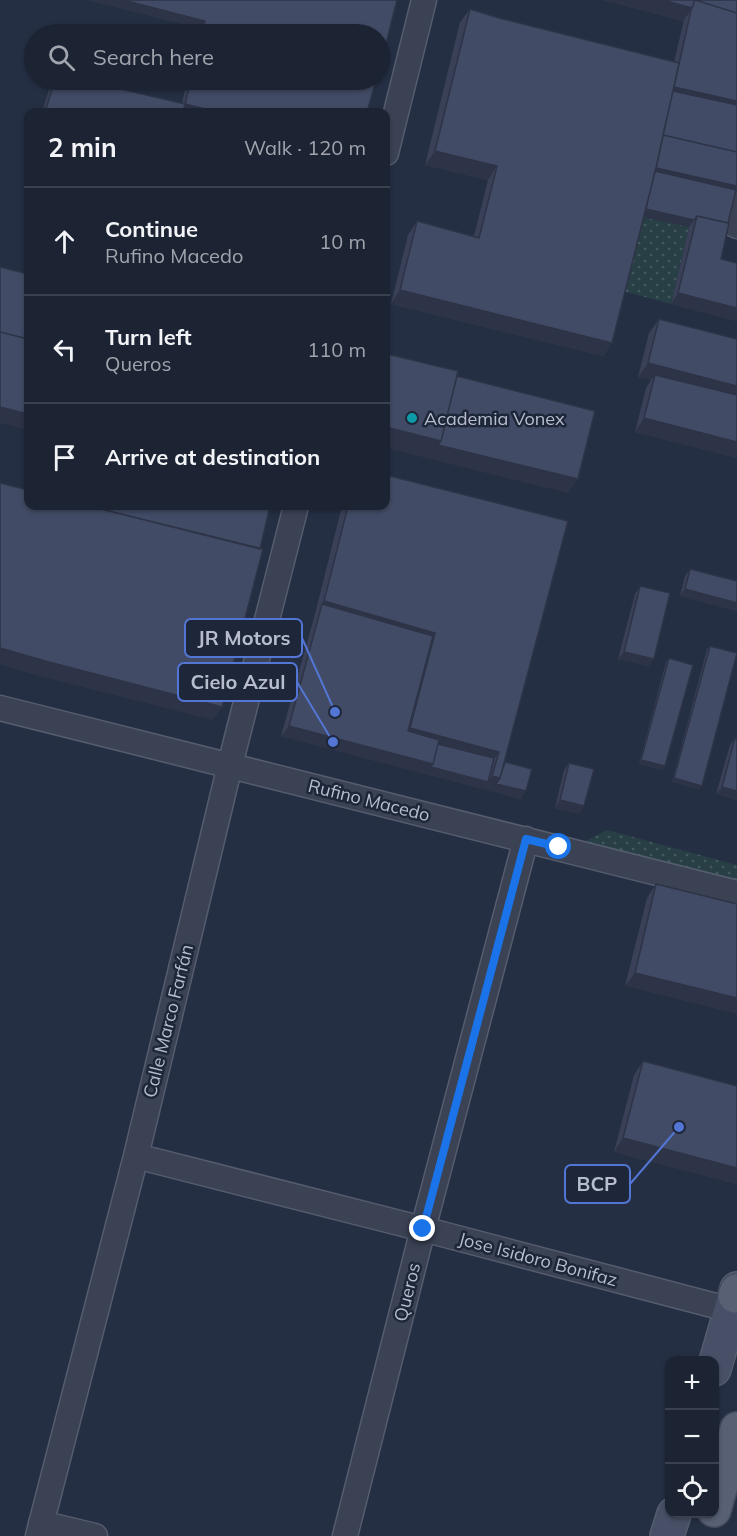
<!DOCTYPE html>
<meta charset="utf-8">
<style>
:root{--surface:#1c2333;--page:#252b3b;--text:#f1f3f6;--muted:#a0a4ac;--line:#3a404e}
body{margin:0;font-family:Mulish,sans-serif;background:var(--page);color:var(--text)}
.controls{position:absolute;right:18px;bottom:18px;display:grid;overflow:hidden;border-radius:12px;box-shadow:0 2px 4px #0004}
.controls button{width:54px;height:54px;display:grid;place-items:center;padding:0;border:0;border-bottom:2px solid var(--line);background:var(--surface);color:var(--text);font:30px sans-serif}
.stop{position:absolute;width:18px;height:18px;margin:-14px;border:4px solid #1a73e8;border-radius:50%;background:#fff}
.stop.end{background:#1a73e8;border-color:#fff;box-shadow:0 2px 6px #0008}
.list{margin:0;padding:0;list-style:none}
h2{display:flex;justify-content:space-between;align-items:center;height:78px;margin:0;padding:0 24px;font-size:26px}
h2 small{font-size:20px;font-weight:400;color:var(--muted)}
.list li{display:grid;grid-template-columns:39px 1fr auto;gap:18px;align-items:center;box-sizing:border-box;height:108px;padding:0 24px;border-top:2px solid var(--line)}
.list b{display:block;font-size:22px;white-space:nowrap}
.list p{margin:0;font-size:20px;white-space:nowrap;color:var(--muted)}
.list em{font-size:20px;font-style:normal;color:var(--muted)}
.icon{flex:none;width:33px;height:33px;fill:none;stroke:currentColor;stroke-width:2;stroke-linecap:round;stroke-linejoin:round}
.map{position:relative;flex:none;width:737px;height:1536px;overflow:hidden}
.search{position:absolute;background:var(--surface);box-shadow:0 2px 4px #0004;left:24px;top:24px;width:366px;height:66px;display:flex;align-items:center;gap:15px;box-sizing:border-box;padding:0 21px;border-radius:33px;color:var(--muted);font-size:22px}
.panel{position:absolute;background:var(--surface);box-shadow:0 2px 4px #0004;left:24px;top:108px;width:366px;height:402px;border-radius:12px}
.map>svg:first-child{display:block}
</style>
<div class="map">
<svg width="737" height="1536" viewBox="0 0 737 1536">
<defs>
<pattern id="grass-dots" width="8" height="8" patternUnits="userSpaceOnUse" patternTransform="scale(1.5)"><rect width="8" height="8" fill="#273f45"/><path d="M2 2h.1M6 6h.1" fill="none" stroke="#44595f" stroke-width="1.8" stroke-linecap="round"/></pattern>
</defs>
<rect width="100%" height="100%" fill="#252f44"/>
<path fill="url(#grass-dots)" d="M 638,216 L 689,227 L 671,304 L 619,290 Z
M 607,830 L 737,865 L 737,890 L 572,848 Z"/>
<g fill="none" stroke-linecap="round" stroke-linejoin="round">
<defs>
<path id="street" d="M 386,153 L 424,0
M 737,191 L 729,222 L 737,226
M 0,708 L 737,893
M 136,1156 L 423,1229 L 731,1310
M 41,1523 L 95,1536
M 38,1536 L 136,1156 L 230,765 L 296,506
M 345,1536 L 423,1229 L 526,839"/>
<path id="secondary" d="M 714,1369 L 737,1289
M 667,1536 L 674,1514"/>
<path id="primary" d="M 735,1296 L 737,1291
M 714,1510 L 737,1429"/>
</defs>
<use href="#street" stroke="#555c6e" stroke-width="27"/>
<use href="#secondary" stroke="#555c6e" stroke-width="36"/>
<use href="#primary" stroke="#434a5d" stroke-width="36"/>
<use href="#street" stroke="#3a4254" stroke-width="24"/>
<use href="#secondary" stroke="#475067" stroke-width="33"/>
<use href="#primary" stroke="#586074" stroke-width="33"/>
</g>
<path fill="#394057" d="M 88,0 L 397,0 L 380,34 L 198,34 L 200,28 Z
M 603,0 L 737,0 L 736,190 L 728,223 L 721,259 L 737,263 L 737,321 L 671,304 L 689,227 L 644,217 L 612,343 L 603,356 L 391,304 L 408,235 L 417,221 L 474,236 L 488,180 L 425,165 L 460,22 L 470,9 L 499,18 L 674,62 L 684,20 L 683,21 Z
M 52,80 L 82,80 L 182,103 L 187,80 L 376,80 L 367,112 L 42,112 Z
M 659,319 L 737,339 L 737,458 L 635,432 L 646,388 L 651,380 L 638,377 L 649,333 Z
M 342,506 L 386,506 L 521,799 L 281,736 L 315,614 Z
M 690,569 L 737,581 L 737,611 L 680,596 L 685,576 Z
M 640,586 L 649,666 L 618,659 L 635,594 Z
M 710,646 L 699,789 L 672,782 L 707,649 Z
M 669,658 L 663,770 L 639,764 L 666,662 Z
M 735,738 L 737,739 L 737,800 L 716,794 L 730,745 Z
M 569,763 L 579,814 L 555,808 L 564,770 Z
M 656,884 L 737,904 L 625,986 L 647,898 Z
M 643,1061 L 737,1086 L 737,1184 L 614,1152 L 634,1075 Z"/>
<path fill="#2e3447" d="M 88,0 L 123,0 L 205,21 L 200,28 Z
M 603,0 L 663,0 L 692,8 L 735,25 L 691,10 L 683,21 Z
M 673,87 L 737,101 L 737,113 L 669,98 Z
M 185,104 L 218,112 L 183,112 Z
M 435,151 L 497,166 L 488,180 L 425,165 Z
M 655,167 L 737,186 L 737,188 L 731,197 L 651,179 Z
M 643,209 L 694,220 L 689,227 L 638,216 Z
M 400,290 L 612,343 L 603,356 L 391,304 Z
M 678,293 L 737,308 L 737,321 L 671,304 Z
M 648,363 L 737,386 L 737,402 L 655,375 L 651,380 L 638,377 Z
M 0,407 L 28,414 L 28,430 L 0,423 Z
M 644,418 L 737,442 L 737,458 L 635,432 Z
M 386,427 L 441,441 L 578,479 L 568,493 L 386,448 Z
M 685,589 L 737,603 L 737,611 L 680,596 Z
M 324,601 L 435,633 L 426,646 L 322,604 Z
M 0,648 L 222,707 L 213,720 L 39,676 L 0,664 Z
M 624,652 L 654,659 L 649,666 L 618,659 Z
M 289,726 L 433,764 L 488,782 L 483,789 L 281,736 Z
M 410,728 L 499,752 L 489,766 L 401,741 Z
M 641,760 L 665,766 L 663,770 L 639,764 Z
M 492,776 L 500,778 L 526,791 L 521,799 L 483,789 Z
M 674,778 L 702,786 L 699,789 L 672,782 Z
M 722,787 L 737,791 L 737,800 L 716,794 Z
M 560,800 L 584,806 L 579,814 L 555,808 Z
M 635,973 L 737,998 L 737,1014 L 625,986 Z
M 623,1138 L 737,1168 L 737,1184 L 614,1152 Z"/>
<path fill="#424b65" stroke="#2e3447" stroke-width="1.5" d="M 123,0 L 397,0 L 380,67 L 380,34 L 202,34 L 205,21 Z
M 663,0 L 695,0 L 692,8 Z
M 695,0 L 737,13 L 737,101 L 674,87 L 691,10 Z
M 695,0 L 737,0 L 737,13 Z
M 470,9 L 499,18 L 679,63 L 657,164 L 612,343 L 400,290 L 417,221 L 479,238 L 497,166 L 435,151 Z
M 55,80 L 82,80 L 185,104 L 183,112 L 45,112 Z
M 191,80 L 376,80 L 367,112 L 218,112 L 185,104 Z
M 673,91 L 737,105 L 737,152 L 663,135 Z
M 184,108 L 201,112 L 183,112 Z
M 663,135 L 737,152 L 737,186 L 656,168 Z
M 655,171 L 736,190 L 728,223 L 697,216 L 694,220 L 646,209 Z
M 697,216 L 729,223 L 721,259 L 737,263 L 737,308 L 678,293 Z
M 0,267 L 28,274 L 28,339 L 0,332 Z
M 659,319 L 737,339 L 737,386 L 648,363 Z
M 0,332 L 28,339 L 28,414 L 0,407 Z
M 387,354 L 458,371 L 441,441 L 386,427 L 386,360 Z
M 655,375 L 737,395 L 737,442 L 644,418 Z
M 457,376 L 595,411 L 578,479 L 438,445 L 441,441 Z
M 386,475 L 568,521 L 500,778 L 492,776 L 499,752 L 410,728 L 435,633 L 324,601 L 348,506 L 386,506 Z
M 0,483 L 28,490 L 28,506 L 89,506 L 263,549 L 222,707 L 49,662 L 0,648 Z
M 89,506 L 270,506 L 260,549 Z
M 690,569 L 737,581 L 737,603 L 685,589 Z
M 640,586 L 670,593 L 654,659 L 624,652 Z
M 322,604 L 433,636 L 408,731 L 439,740 L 433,764 L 289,726 Z
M 710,646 L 737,653 L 702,786 L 674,778 Z
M 669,658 L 693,665 L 665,766 L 641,760 Z
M 735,738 L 737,739 L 737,791 L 722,787 Z
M 438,744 L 494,758 L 488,782 L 431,767 L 433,764 Z
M 505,762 L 532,769 L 526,791 L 496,784 L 500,778 Z
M 569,763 L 594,769 L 584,806 L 560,800 Z
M 656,884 L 737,904 L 737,998 L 635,973 Z
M 643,1061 L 737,1086 L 737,1168 L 623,1138 Z"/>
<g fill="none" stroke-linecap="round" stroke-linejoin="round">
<path stroke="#1a73e8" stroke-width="8" d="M 423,1229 L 526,839 L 559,847"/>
</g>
<circle fill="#0f9aa8" stroke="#1e2639" stroke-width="2" cx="412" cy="418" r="6"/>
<g text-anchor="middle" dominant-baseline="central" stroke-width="5" stroke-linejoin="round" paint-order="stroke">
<g font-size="18" fill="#b7bdcd" stroke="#1e2639" text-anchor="start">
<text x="424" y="418">Academia Vonex</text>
</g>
<g font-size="18" fill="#b7bdcd" stroke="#1e2639">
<text transform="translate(369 800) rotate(14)">Rufino Macedo</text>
<text transform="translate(168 1021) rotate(-76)">Calle Marco Farfán</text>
<text transform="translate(538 1259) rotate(15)">Jose Isidoro Bonifaz</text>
<text transform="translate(407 1292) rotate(-76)">Queros</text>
</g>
</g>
<path fill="none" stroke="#5375d4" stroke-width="2" d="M335 712L302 638M333 742L297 682M679 1127L630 1184"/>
<g fill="#5375d4" stroke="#1e2639" stroke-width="2">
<circle cx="335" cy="712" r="6"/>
<circle cx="333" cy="742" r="6"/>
<circle cx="679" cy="1127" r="6"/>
</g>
<g fill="#1e2639" stroke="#5375d4" stroke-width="2">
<rect x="185" y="619" width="117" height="38" rx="6"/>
<rect x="178" y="663" width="119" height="38" rx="6"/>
<rect x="565" y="1165" width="65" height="38" rx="6"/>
</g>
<g font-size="20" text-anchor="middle" font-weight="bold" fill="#b7bdcd">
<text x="244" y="645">JR Motors</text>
<text x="238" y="689">Cielo Azul</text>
<text x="597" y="1191">BCP</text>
</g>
</svg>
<div class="controls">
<button>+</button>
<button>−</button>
<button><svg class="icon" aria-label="locate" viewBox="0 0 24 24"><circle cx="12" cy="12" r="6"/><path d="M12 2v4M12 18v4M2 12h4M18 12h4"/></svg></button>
</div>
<div class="stop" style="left:559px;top:847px"></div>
<div class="stop end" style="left:423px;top:1229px"></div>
<div class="search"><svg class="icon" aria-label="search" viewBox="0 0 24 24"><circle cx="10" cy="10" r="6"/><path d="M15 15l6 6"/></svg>Search here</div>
<section class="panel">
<h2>2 min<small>Walk · 120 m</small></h2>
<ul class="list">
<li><svg class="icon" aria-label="ahead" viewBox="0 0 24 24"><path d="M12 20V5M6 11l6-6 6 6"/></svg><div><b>Continue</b><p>Rufino Macedo</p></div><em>10 m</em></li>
<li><svg class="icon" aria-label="left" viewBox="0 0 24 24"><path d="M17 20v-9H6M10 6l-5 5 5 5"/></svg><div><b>Turn left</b><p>Queros</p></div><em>110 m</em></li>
<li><svg class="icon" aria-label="arrive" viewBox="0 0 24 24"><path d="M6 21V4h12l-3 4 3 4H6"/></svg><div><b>Arrive at destination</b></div></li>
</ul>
</section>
</div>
